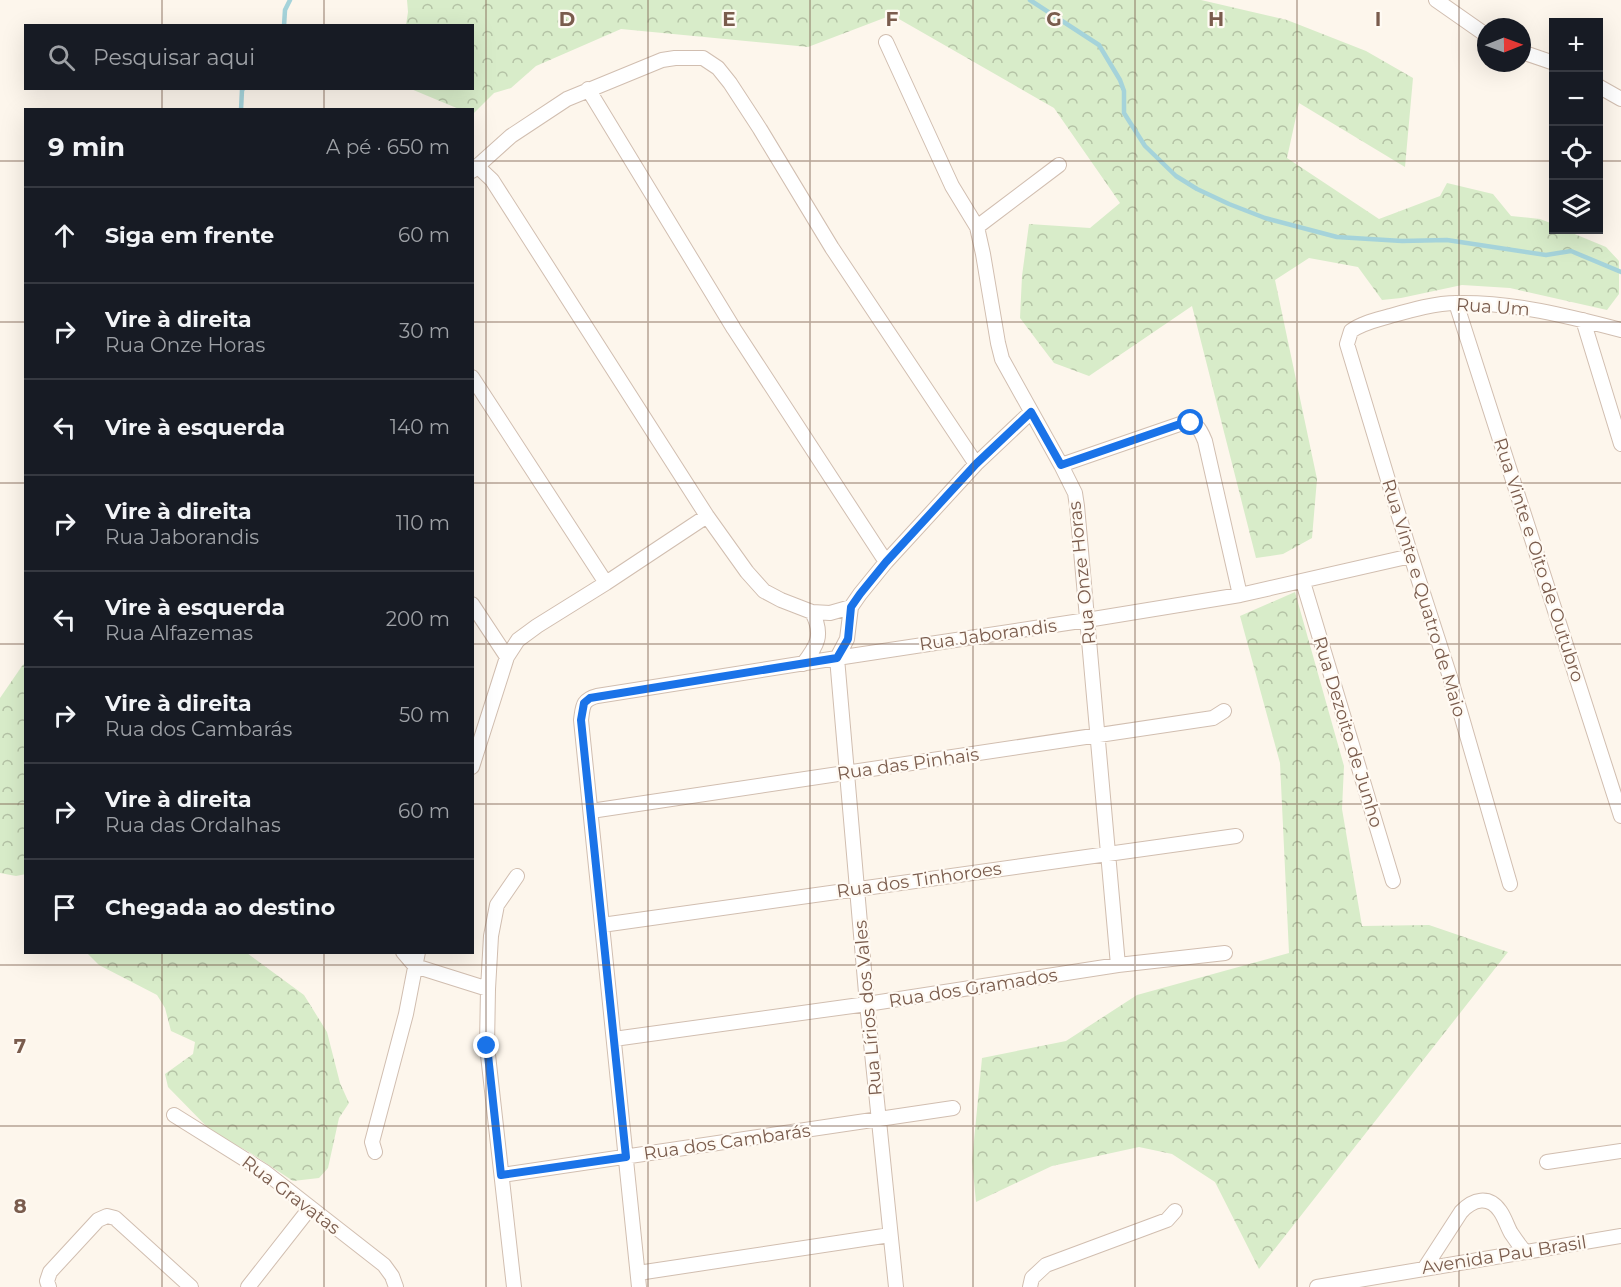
<!DOCTYPE html>
<html lang="pt">
<meta charset="utf-8">
<style>
:root{--surface:#171b24;--page:#20242c;--text:#f1f3f6;--muted:#9ea1a6;--line:#363941}
body{margin:0;font-family:Montserrat,sans-serif;background:var(--page);color:var(--text)}
.controls{position:absolute;right:18px;top:18px;display:grid;overflow:hidden;border-radius:0px;box-shadow:0 6px 24px #0002}
.controls button{width:54px;height:54px;display:grid;place-items:center;padding:0;border:0;border-bottom:2px solid var(--line);background:var(--surface);color:var(--text);font:30px sans-serif}
.compass{position:absolute;left:1477px;top:18px;width:54px;height:54px;border-radius:50%;background:var(--surface);box-shadow:0 6px 24px #0002;rotate:89deg}
.stop{position:absolute;width:18px;height:18px;margin:-14px;border:4px solid #1a73e8;border-radius:50%;background:#fff}
.stop.end{background:#1a73e8;border-color:#fff;box-shadow:0 2px 6px #0008}
.list{margin:0;padding:0;list-style:none}
h2{display:flex;justify-content:space-between;align-items:center;height:78px;margin:0;padding:0 24px;font-size:26px}
h2 small{font-size:20px;font-weight:400;color:var(--muted)}
.list li{display:grid;grid-template-columns:39px 1fr auto;gap:18px;align-items:center;box-sizing:border-box;height:96px;padding:0 24px;border-top:2px solid var(--line)}
.list b{display:block;font-size:22px;white-space:nowrap}
.list p{margin:0;font-size:20px;white-space:nowrap;color:var(--muted)}
.list em{font-size:20px;font-style:normal;color:var(--muted)}
.icon{flex:none;width:33px;height:33px;fill:none;stroke:currentColor;stroke-width:2;stroke-linecap:round;stroke-linejoin:round}
.map{position:relative;flex:none;width:1621px;height:1287px;overflow:hidden}
.search{position:absolute;background:var(--surface);box-shadow:0 6px 24px #0002;left:24px;top:24px;width:450px;height:66px;display:flex;align-items:center;gap:15px;box-sizing:border-box;padding:0 21px;border-radius:0px;color:var(--muted);font-size:22px}
.panel{position:absolute;background:var(--surface);box-shadow:0 6px 24px #0002;left:24px;top:108px;width:450px;height:846px;border-radius:0px}
.map>svg:first-child{display:block}
</style>
<div class="map">
<svg width="1621" height="1287" viewBox="0 0 1621 1287">
<defs>
<pattern id="forest-crowns" width="20" height="18" patternUnits="userSpaceOnUse" patternTransform="scale(1.5)"><rect width="20" height="18" fill="#d8ecc9"/><path d="M2 6a3 3 0 1 1 6 0M12 15a3 3 0 1 1 6 0" fill="none" stroke="#b4c2a5"/></pattern>
</defs>
<rect width="100%" height="100%" fill="#fdf6ec"/>
<path fill="url(#forest-crowns)" d="M 407,0 L 1201,0 L 1287,20 L 1366,51 L 1413,78 L 1405,167 L 1299,103 L 1287,158 L 1379,219 L 1440,196 L 1447,183 L 1493,194 L 1511,216 L 1540,219 L 1553,224 L 1554,230 L 1565,230 L 1606,247 L 1619,261 L 1619,294 L 1607,310 L 1510,288 L 1462,285 L 1401,298 L 1382,300 L 1358,267 L 1309,258 L 1275,280 L 1317,479 L 1312,538 L 1283,554 L 1256,558 L 1192,306 L 1089,376 L 1054,363 L 1020,318 L 1022,276 L 1029,224 L 1090,228 L 1120,203 L 1054,108 L 892,15 L 808,47 L 621,29 L 536,66 L 511,88 L 494,93 L 473,114 L 472,110 L 459,109 L 411,89 L 472,88 L 472,26 L 406,25 L 408,12 Z
M 1295,592 L 1344,766 L 1342,809 L 1362,926 L 1429,925 L 1508,952 L 1259,1269 L 1215,1182 L 1172,1154 L 1139,1147 L 1052,1166 L 976,1202 L 972,1161 L 982,1058 L 1066,1041 L 1137,995 L 1289,953 L 1280,763 L 1240,616 Z
M 25,663 L 26,874 L 16,876 L 0,873 L 0,698 L 22,666 Z
M 87,953 L 247,953 L 304,995 L 327,1032 L 340,1083 L 349,1103 L 339,1118 L 328,1168 L 319,1178 L 293,1181 L 249,1152 L 213,1133 L 168,1087 L 165,1074 L 193,1054 L 195,1042 L 171,1031 L 165,1008 L 157,995 L 99,965 Z"/>
<g fill="none" stroke-linecap="round" stroke-linejoin="round">
<path stroke="#a5d3da" stroke-width="4.5" d="M 1030,0 L 1099,45 L 1120,80 L 1124,91 L 1124,113 L 1145,146 L 1176,176 L 1197,189 L 1229,204 L 1265,218 L 1337,237 L 1402,241 L 1447,240 L 1546,255 L 1571,251 L 1621,272
M 284,26 L 285,10 L 290,0
M 241,110 L 242,90 L 244,88"/>
<defs>
<path id="minor" d="M 1436,0 L 1486,35
M 886,42 L 952,186 L 977,227 L 983,254 L 998,343 L 1002,359 L 1061,465 L 1075,493 L 1077,506 L 1118,965
M 1522,52 L 1554,63
M 1598,86 L 1621,99
M 588,89 L 734,329 L 886,562
M 477,166 L 492,180 L 707,516 L 747,572 L 764,591 L 781,600 L 812,612 L 830,613 L 851,607
M 472,171 L 511,136 L 567,99 L 662,60 L 675,58 L 703,58 L 718,68 L 730,83 L 760,129 L 832,248 L 976,464
M 977,227 L 1059,165
M 1456,303 L 1621,816
M 1583,320 L 1621,444
M 472,377 L 606,583
M 1061,465 L 1180,424 C 1197,423 1199,426 1205,441 L 1240,595
M 1303,582 L 1393,881
M 472,604 L 507,657
M 837,658 L 867,1004 L 896,1287
M 837,658 L 847,639 L 851,607 L 860,594 L 886,562 L 976,464 L 1031,412
M 803,664 C 817,646 824,635 812,612
M 472,767 L 507,657 L 518,640 L 537,626 L 606,583 L 707,516
M 591,811 L 1213,718 L 1224,711
M 1510,884 L 1451,680 L 1411,556 L 1347,344 L 1351,331 C 1362,323 1376,320 1390,316 C 1411,310 1435,303 1457,303 C 1513,302 1568,316 1621,330
M 602,925 L 1236,836
M 403,952 L 415,966 L 488,989
M 614,1039 L 867,1004 L 1118,965 L 1225,953
M 174,1115 L 265,1172 L 384,1265 L 392,1276 L 396,1287
M 375,1152 L 372,1142 L 406,1014 L 418,952
M 1547,1162 L 1621,1151
M 502,1175 L 953,1108
M 1424,1269 L 1461,1212 C 1473,1199 1489,1195 1500,1211 C 1505,1218 1507,1226 1511,1233 C 1515,1239 1520,1246 1525,1252
M 638,1273 L 890,1235
M 49,1287 L 47,1281 L 50,1272 L 98,1220 L 107,1216 L 115,1218 L 191,1287
M 248,1287 L 310,1208
M 514,1287 L 487,1046 L 488,989 L 491,936 L 497,905 L 517,876
M 639,1287 L 581,720 C 583,706 582,700 597,696 L 837,658 L 1087,620 L 1240,595 L 1411,556
M 1030,1287 L 1032,1278 L 1046,1265 L 1167,1220 L 1175,1211
M 1317,1287 L 1621,1236"/>
</defs>
<use href="#minor" stroke="#d1beb0" stroke-width="16"/>
<use href="#minor" stroke="#fff" stroke-width="14"/>
</g>
<g fill="none" stroke-linecap="round" stroke-linejoin="round">
<path stroke="#1a73e8" stroke-width="8" d="M 487,1046 L 501,1175 L 626,1157 L 581,720 L 584,703 L 590,698 L 837,658 L 848,639 L 851,607 L 860,594 L 886,562 L 976,464 L 1031,412 L 1061,465 L 1180,424 L 1191,423"/>
</g>
<path fill="none" stroke="#7a5c4d" stroke-width="1.5" stroke-opacity="0.55" d="M 162,0 L 162,26M 324,0 L 324,26M 486,0 L 486,1287M 648,0 L 648,1287M 810,0 L 810,1287M 973,0 L 973,1287M 1135,0 L 1135,1287M 1297,0 L 1297,1287M 1459,0 L 1459,1287M 162,88 L 162,110M 324,88 L 324,110M 0,161 L 26,161M 472,161 L 1554,161M 1598,161 L 1621,161M 0,322 L 26,322M 472,322 L 1621,322M 0,483 L 26,483M 472,483 L 1621,483M 0,644 L 26,644M 472,644 L 1621,644M 0,804 L 26,804M 472,804 L 1621,804M 162,952 L 162,1287M 324,952 L 324,1287M 0,965 L 1621,965M 0,1126 L 1621,1126"/>
<g text-anchor="middle" dominant-baseline="central" stroke-width="4.5" stroke-linejoin="round" paint-order="stroke">
<g font-size="18" fill="#7a5c4d" stroke="#fffaf3">
<text transform="translate(1493 307) rotate(4)">Rua Um</text>
<text transform="translate(1539 560) rotate(72)">Rua Vinte e Oito de Outubro</text>
<text transform="translate(1082 573) rotate(-96)">Rua Onze Horas</text>
<text transform="translate(1424 598) rotate(73)">Rua Vinte e Quatro de Maio</text>
<text transform="translate(988 635) rotate(-8)">Rua Jaborandis</text>
<text transform="translate(1348 732) rotate(73)">Rua Dezoito de Junho</text>
<text transform="translate(908 764) rotate(-8)">Rua das Pinhais</text>
<text transform="translate(919 880) rotate(-8)">Rua dos Tinhoroes</text>
<text transform="translate(973 988) rotate(-9)">Rua dos Gramados</text>
<text transform="translate(868 1008) rotate(-95)">Rua Lírios dos Vales</text>
<text transform="translate(727 1142) rotate(-8)">Rua dos Cambarás</text>
<text transform="translate(291 1195) rotate(37)">Rua Gravatas</text>
<text transform="translate(1504 1255) rotate(-9)">Avenida Pau Brasil</text>
</g>
</g>
<g font-size="20" text-anchor="middle" font-weight="bold" fill="#7a5c4d" stroke="#fffaf3" stroke-width="4.5" stroke-linejoin="round" paint-order="stroke">
<text x="567" y="26">D</text>
<text x="729" y="26">E</text>
<text x="892" y="26">F</text>
<text x="1054" y="26">G</text>
<text x="1216" y="26">H</text>
<text x="1378" y="26">I</text>
<text x="20" y="1053">7</text>
<text x="20" y="1213">8</text>
</g>
</svg>
<div class="controls">
<button>+</button>
<button>−</button>
<button><svg class="icon" aria-label="locate" viewBox="0 0 24 24"><circle cx="12" cy="12" r="6"/><path d="M12 2v4M12 18v4M2 12h4M18 12h4"/></svg></button>
<button><svg class="icon" aria-label="layers" viewBox="0 0 24 24"><path d="M12 4l9 5-9 5-9-5zM3 14l9 5 9-5"/></svg></button>
</div>
<svg class="compass" viewBox="-18 -18 36 36"><path d="M0-13l5 13h-10z" fill="#e53935"/><path d="M0 13l5-13h-10z" fill="#9ea1a6"/></svg>
<div class="stop" style="left:1191px;top:423px"></div>
<div class="stop end" style="left:487px;top:1046px"></div>
<div class="search"><svg class="icon" aria-label="search" viewBox="0 0 24 24"><circle cx="10" cy="10" r="6"/><path d="M15 15l6 6"/></svg>Pesquisar aqui</div>
<section class="panel">
<h2>9 min<small>A pé · 650 m</small></h2>
<ul class="list">
<li><svg class="icon" aria-label="ahead" viewBox="0 0 24 24"><path d="M12 20V5M6 11l6-6 6 6"/></svg><div><b>Siga em frente</b></div><em>60 m</em></li>
<li><svg class="icon" aria-label="right" viewBox="0 0 24 24"><path d="M7 20v-9h11M14 6l5 5-5 5"/></svg><div><b>Vire à direita</b><p>Rua Onze Horas</p></div><em>30 m</em></li>
<li><svg class="icon" aria-label="left" viewBox="0 0 24 24"><path d="M17 20v-9H6M10 6l-5 5 5 5"/></svg><div><b>Vire à esquerda</b></div><em>140 m</em></li>
<li><svg class="icon" aria-label="right" viewBox="0 0 24 24"><path d="M7 20v-9h11M14 6l5 5-5 5"/></svg><div><b>Vire à direita</b><p>Rua Jaborandis</p></div><em>110 m</em></li>
<li><svg class="icon" aria-label="left" viewBox="0 0 24 24"><path d="M17 20v-9H6M10 6l-5 5 5 5"/></svg><div><b>Vire à esquerda</b><p>Rua Alfazemas</p></div><em>200 m</em></li>
<li><svg class="icon" aria-label="right" viewBox="0 0 24 24"><path d="M7 20v-9h11M14 6l5 5-5 5"/></svg><div><b>Vire à direita</b><p>Rua dos Cambarás</p></div><em>50 m</em></li>
<li><svg class="icon" aria-label="right" viewBox="0 0 24 24"><path d="M7 20v-9h11M14 6l5 5-5 5"/></svg><div><b>Vire à direita</b><p>Rua das Ordalhas</p></div><em>60 m</em></li>
<li><svg class="icon" aria-label="arrive" viewBox="0 0 24 24"><path d="M6 21V4h12l-3 4 3 4H6"/></svg><div><b>Chegada ao destino</b></div></li>
</ul>
</section>
</div>
